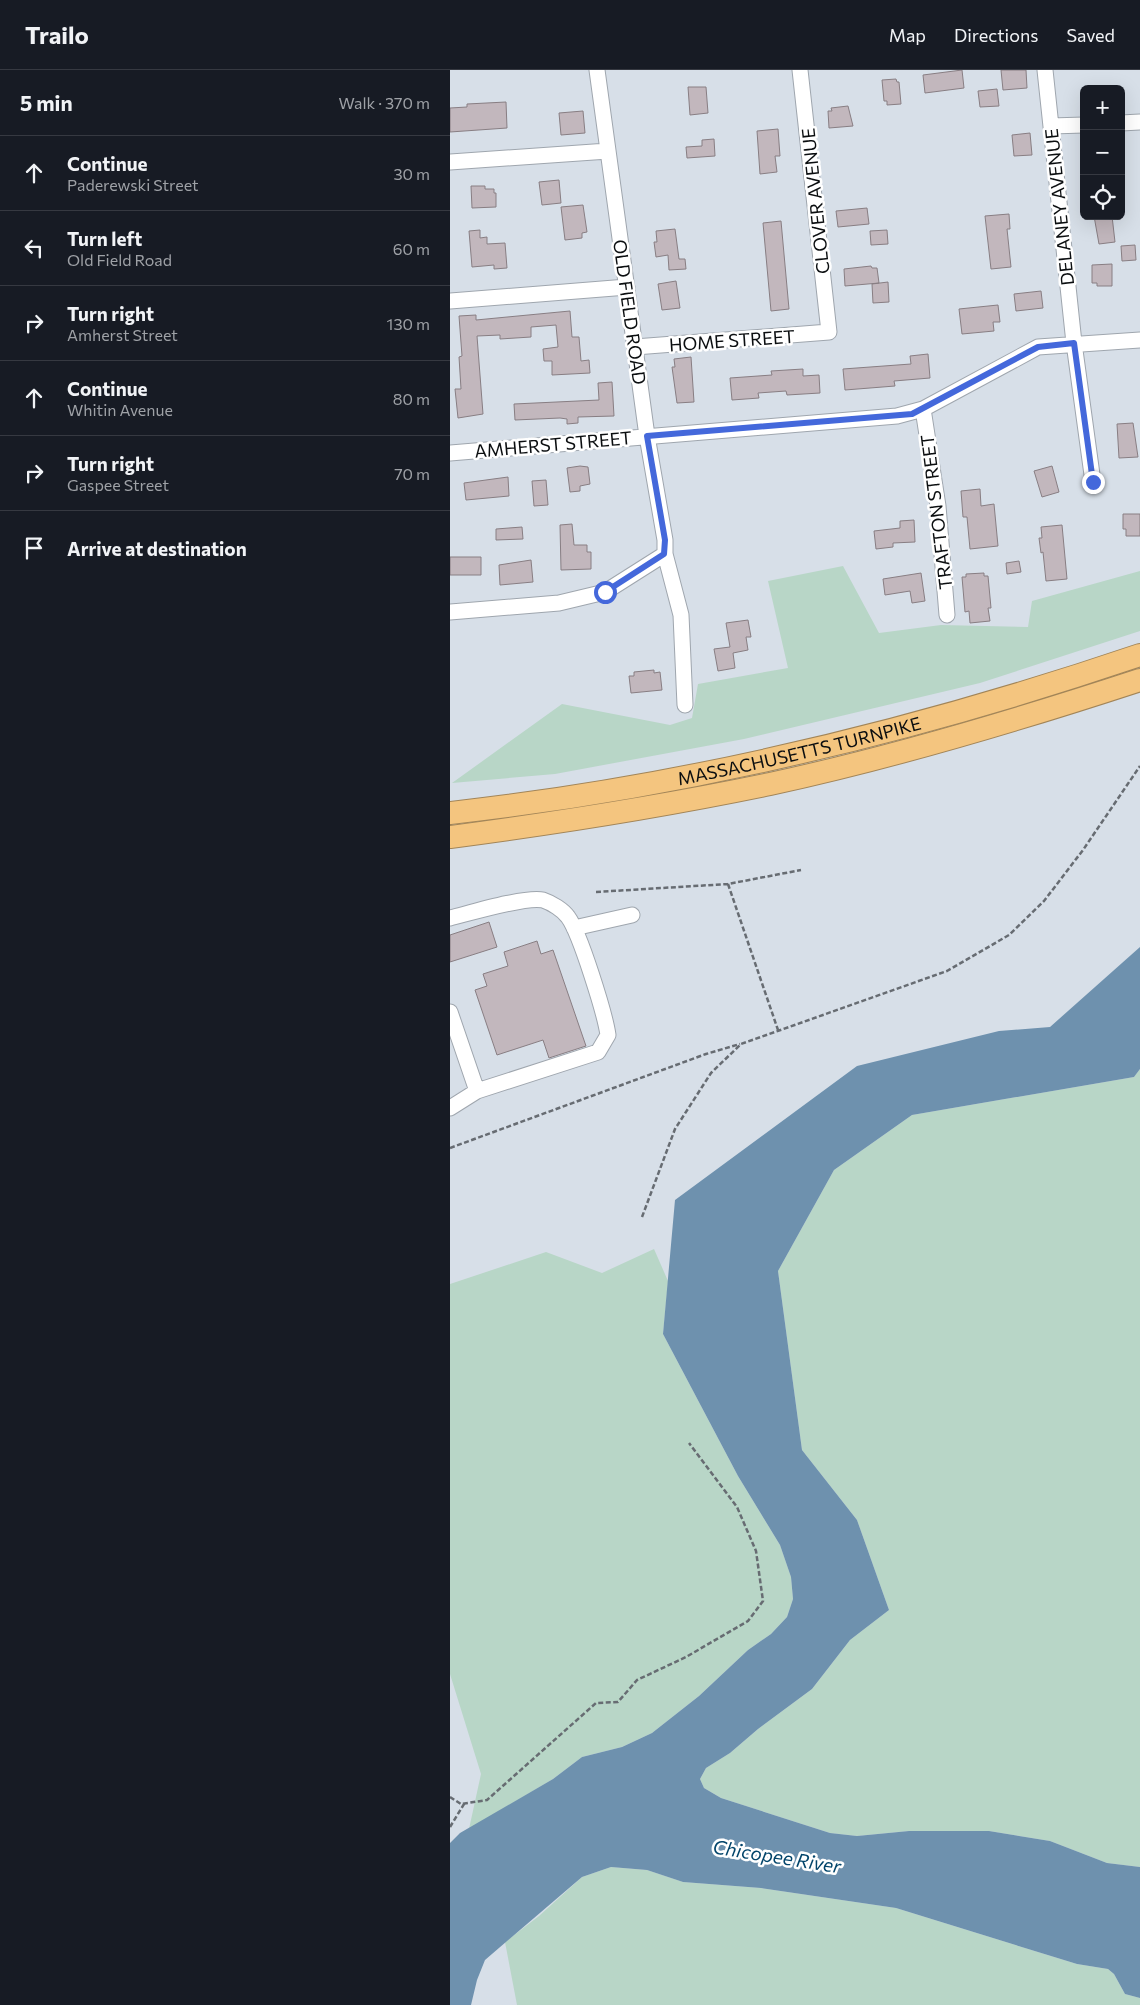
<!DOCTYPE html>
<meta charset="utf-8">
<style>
:root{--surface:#171b24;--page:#242831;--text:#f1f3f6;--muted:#9ea1a6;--line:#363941}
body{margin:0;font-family:Commissioner,sans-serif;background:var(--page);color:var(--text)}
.controls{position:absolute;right:15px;top:15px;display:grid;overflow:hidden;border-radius:8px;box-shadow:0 5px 20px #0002}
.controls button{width:45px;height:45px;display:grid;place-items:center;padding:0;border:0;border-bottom:1px solid var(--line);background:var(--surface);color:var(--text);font:25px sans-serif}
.stop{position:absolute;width:15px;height:15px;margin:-11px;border:4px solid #4468db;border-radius:50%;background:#fff}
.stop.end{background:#4468db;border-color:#fff;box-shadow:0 1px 5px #0008}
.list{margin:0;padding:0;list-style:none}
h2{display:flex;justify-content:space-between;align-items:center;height:65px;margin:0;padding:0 20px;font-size:21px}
h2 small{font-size:16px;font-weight:400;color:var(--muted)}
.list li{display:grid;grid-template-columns:32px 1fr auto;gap:15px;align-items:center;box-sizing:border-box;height:75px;padding:0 20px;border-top:1px solid var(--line)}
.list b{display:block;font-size:19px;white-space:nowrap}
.list p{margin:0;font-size:16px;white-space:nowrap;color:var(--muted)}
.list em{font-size:16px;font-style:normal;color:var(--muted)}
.icon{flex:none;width:28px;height:28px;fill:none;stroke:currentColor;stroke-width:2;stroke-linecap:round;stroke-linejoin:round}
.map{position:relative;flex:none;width:690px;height:1935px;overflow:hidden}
header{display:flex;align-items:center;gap:30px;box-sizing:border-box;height:70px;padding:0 25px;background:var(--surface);border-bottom:1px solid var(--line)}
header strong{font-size:24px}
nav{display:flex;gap:28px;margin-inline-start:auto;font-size:18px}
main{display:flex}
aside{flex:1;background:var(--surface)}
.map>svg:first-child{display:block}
</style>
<header>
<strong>Trailo</strong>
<nav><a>Map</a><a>Directions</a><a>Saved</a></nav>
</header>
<main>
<aside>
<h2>5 min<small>Walk · 370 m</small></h2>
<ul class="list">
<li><svg class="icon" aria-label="ahead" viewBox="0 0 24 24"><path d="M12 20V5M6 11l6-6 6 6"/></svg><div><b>Continue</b><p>Paderewski Street</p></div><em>30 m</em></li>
<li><svg class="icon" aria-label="left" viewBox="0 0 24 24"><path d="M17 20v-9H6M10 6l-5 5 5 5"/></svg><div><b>Turn left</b><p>Old Field Road</p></div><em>60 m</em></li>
<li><svg class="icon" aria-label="right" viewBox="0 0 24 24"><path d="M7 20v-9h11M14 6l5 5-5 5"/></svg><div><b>Turn right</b><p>Amherst Street</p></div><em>130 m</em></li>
<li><svg class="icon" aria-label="ahead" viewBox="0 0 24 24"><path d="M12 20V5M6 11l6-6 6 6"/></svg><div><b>Continue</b><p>Whitin Avenue</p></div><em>80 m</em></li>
<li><svg class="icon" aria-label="right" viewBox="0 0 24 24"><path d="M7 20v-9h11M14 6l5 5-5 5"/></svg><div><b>Turn right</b><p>Gaspee Street</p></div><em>70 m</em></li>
<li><svg class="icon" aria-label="arrive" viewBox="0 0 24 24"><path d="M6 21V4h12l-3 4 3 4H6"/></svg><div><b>Arrive at destination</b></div></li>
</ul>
</aside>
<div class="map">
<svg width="690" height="1935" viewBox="0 0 690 1935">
<rect width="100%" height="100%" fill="#d7dfe8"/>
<path fill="#b8d6c7" d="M 393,496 L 429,563 L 491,555 L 578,557 L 582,531 L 690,501 L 690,561 L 530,613 L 294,669 L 105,704 L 2,713 L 112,634 L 220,655 L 242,648 L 248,614 L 338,598 L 318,511 Z
M 690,999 L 690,1797 L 657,1793 L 600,1771 L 539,1761 L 459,1761 L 407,1766 L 380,1763 L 271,1728 L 254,1718 L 250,1709 L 256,1698 L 280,1683 L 308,1659 L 362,1619 L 400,1570 L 439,1540 L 407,1450 L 352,1380 L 328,1201 L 384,1100 L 462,1045 L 684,1007 Z
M 204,1179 L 218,1211 L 213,1264 L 288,1406 L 330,1475 L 341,1507 L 343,1529 L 337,1547 L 321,1564 L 298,1580 L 249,1626 L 202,1663 L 172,1677 L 132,1687 L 103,1709 L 19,1759 L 31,1704 L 0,1604 L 0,1214 L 96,1182 L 152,1203 Z
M 161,1797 L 197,1800 L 233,1812 L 311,1818 L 446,1838 L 627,1894 L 658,1899 L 664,1904 L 675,1924 L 690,1928 L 690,1935 L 67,1935 L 55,1872 L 89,1846 L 132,1807 Z"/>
<path fill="#6e91ae" d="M 690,877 L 690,999 L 684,1007 L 462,1045 L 384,1100 L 328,1201 L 352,1380 L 407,1450 L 439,1540 L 400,1570 L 362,1619 L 308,1659 L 280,1683 L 256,1698 L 250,1709 L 254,1718 L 271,1728 L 380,1763 L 407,1766 L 459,1761 L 539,1761 L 600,1771 L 657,1793 L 690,1797 L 690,1928 L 675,1924 L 664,1904 L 658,1899 L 627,1894 L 446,1838 L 311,1818 L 233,1812 L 197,1800 L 161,1797 L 132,1807 L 35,1890 L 27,1910 L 21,1935 L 0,1935 L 0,1773 L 10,1763 L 103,1709 L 132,1687 L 172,1677 L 202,1663 L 249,1626 L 298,1580 L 321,1564 L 337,1547 L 343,1529 L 341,1507 L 330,1475 L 288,1406 L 213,1264 L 225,1130 L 407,996 L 549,961 L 600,957 Z"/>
<path fill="#c2b7bd" stroke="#887e83" d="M 512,0 L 514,18 L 475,23 L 473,5 Z
M 551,0 L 576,0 L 577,18 L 553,20 Z
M 446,9 L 447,12 L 449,12 L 451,34 L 437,35 L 437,31 L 434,31 L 432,10 Z
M 238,17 L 256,17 L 258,43 L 240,45 Z
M 547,19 L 549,36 L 530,37 L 528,21 Z
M 56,32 L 57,58 L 0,62 L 0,38 L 17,37 L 17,34 Z
M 398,36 L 403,56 L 379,58 L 378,41 L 382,41 L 381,38 Z
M 133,41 L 135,63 L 111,65 L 109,43 Z
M 328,59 L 330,86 L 325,86 L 327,102 L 310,104 L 307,61 Z
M 580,63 L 582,85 L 564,86 L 562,65 Z
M 264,69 L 265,86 L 237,88 L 236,77 L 252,76 L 252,70 Z
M 109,110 L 111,133 L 92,135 L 89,112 Z
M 21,116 L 35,116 L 35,119 L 44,119 L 44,123 L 46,123 L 46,137 L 22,138 Z
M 133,135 L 137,162 L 132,163 L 132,168 L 115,170 L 111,137 Z
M 417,138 L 419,154 L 388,157 L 386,141 Z
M 559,144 L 560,159 L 557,159 L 561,197 L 541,199 L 535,146 Z
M 644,146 L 662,146 L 665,172 L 649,174 Z
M 331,151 L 339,239 L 321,241 L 313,153 Z
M 225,159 L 229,189 L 235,189 L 236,199 L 219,200 L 218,185 L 206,187 L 204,172 L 207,172 L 206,161 Z
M 30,160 L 30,168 L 37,167 L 37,174 L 55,173 L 57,198 L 44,199 L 44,195 L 22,197 L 19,161 Z
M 437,160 L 438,174 L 421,175 L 420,161 Z
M 685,175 L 686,190 L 672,191 L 671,176 Z
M 662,194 L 662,216 L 647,216 L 647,213 L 642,213 L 642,195 Z
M 421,196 L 422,198 L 427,198 L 429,213 L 395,216 L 394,199 Z
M 226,211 L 230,238 L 212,240 L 208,214 Z
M 438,212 L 439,232 L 423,233 L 422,214 Z
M 591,221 L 593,238 L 566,241 L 564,224 Z
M 548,235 L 550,252 L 543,252 L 544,261 L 512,264 L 509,239 Z
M 120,241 L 122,267 L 129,267 L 131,291 L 139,290 L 140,303 L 102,305 L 102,291 L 94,291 L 93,279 L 108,277 L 106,255 L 81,257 L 81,267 L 50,269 L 50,265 L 27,266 L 33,344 L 8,348 L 5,319 L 11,319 L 9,287 L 12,286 L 9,246 L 26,245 L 26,250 Z
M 478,284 L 480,308 L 444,311 L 445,316 L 395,320 L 393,299 L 461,294 L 460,286 Z
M 241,287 L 244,332 L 227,333 L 222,297 L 225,297 L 224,289 Z
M 353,299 L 353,306 L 369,305 L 370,323 L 337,325 L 336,321 L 308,323 L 309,328 L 282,330 L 280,308 L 322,305 L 321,301 Z
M 162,312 L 164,346 L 128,347 L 128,353 L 117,354 L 117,349 L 110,348 L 65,350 L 64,334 L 149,330 L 148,313 Z
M 683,353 L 688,387 L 669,388 L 667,354 Z
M 130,396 L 138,397 L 140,414 L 130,416 L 130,421 L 120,422 L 117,398 Z
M 602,396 L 609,422 L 592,427 L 584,401 Z
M 58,407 L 59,426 L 16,430 L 14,413 Z
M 96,410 L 98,435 L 84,436 L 82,411 Z
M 530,419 L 531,436 L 544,434 L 548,476 L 520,479 L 517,447 L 513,447 L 511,421 Z
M 673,444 L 690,444 L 690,466 L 676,466 L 676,459 L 673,459 Z
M 464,450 L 465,472 L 443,473 L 443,477 L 426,479 L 424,461 L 450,458 L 450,451 Z
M 122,454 L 124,475 L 137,475 L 137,482 L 141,482 L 141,499 L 111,500 L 110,455 Z
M 612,455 L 617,509 L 596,511 L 593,482 L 591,483 L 589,468 L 592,468 L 591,457 Z
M 72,457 L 73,469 L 46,470 L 46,459 Z
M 0,487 L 31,487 L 31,505 L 0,505 Z
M 81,490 L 83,512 L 50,515 L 49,495 Z
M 569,491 L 571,502 L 557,504 L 556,493 Z
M 471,503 L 475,531 L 462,533 L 460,521 L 435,525 L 433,509 Z
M 534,503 L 534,506 L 538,506 L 541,538 L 538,538 L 540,551 L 520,553 L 519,541 L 515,542 L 512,507 L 516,507 L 516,504 Z
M 298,550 L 301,567 L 296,567 L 298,580 L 283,583 L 285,598 L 268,601 L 264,579 L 280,577 L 276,553 Z
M 204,600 L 204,603 L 210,602 L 212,620 L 181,623 L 179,606 L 184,606 L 184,602 Z
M 39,852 L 47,877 L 0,892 L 0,865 Z
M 87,871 L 91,884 L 103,880 L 136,976 L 99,988 L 93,970 L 47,985 L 25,920 L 37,916 L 33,904 L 58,896 L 54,882 Z"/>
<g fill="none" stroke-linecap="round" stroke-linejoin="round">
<defs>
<path id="minor" d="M 147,0 L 197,366 L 215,470 L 215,484 L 231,545 L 235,635
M 595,0 L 624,273 L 643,412
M 671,53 L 690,52
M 601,56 L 634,55
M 0,92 L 158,81
M 0,231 L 177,217
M 185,277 L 379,262 L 350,0
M 473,339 L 488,436 L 497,545
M 0,383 L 447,346 L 473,339 L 588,277 L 690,270
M 0,542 L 109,533 L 155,522 L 215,484
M 0,848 C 20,843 76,826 93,830 C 102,833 113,840 118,847 C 130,863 155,944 158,965 L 148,982 L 27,1021 L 0,1038
M 124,858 L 182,845
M 0,942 L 27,1021"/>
<g id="highway">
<path id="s1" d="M 0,743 C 235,717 466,661 690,585"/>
<path d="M 0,767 C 107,753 214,736 320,714 C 445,687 568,650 690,610"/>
</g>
</defs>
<use href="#minor" stroke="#9fa6ae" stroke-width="17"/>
<use href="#highway" stroke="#a28558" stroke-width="24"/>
<path stroke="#676c72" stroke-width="2.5" stroke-dasharray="5 2.5" stroke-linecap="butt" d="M 278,814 L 328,960
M 146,822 L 278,814 L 351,800
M 0,1078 L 256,984 L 290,974
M 192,1147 L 225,1059 L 261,1003 L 291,974 L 497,901 L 559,865 L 594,831 L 633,780 L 690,696
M 0,1727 L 11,1734 L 37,1730 L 146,1633 L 168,1632 L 187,1610 L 236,1587 L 298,1551 L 313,1531 L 306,1481 L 287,1437 L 239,1373
M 0,1757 L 14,1734"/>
<use href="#minor" stroke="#fff" stroke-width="15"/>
<use href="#highway" stroke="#f4c57f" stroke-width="22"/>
</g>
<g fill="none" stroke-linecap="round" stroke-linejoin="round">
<path stroke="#4468db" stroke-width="6" d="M 155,522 L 214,484 L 215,470 L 197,366 L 462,344 L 588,277 L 624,273 L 643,412"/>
</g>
<g text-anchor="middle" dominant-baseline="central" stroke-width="5" stroke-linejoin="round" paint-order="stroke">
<g font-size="18" fill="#0b0e10" stroke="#fff">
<text transform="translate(365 131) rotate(-96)">CLOVER AVENUE</text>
<text transform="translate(609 137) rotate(-96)">DELANEY AVENUE</text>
<text transform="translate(180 242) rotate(82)">OLD FIELD ROAD</text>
<text transform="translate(282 270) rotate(-4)">HOME STREET</text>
<text transform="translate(103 374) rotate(-5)">AMHERST STREET</text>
<text transform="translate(486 442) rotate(-97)">TRAFTON STREET</text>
<text stroke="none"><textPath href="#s1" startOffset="355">MASSACHUSETTS TURNPIKE</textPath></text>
</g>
<g font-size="19" font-style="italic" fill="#03456b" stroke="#fff">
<text transform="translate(327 1786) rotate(9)">Chicopee River</text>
</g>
</g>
</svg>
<div class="controls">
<button>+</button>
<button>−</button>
<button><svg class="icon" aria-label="locate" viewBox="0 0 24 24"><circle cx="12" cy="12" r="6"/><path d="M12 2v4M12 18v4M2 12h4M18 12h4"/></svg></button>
</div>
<div class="stop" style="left:155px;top:522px"></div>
<div class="stop end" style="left:643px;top:412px"></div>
</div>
</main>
